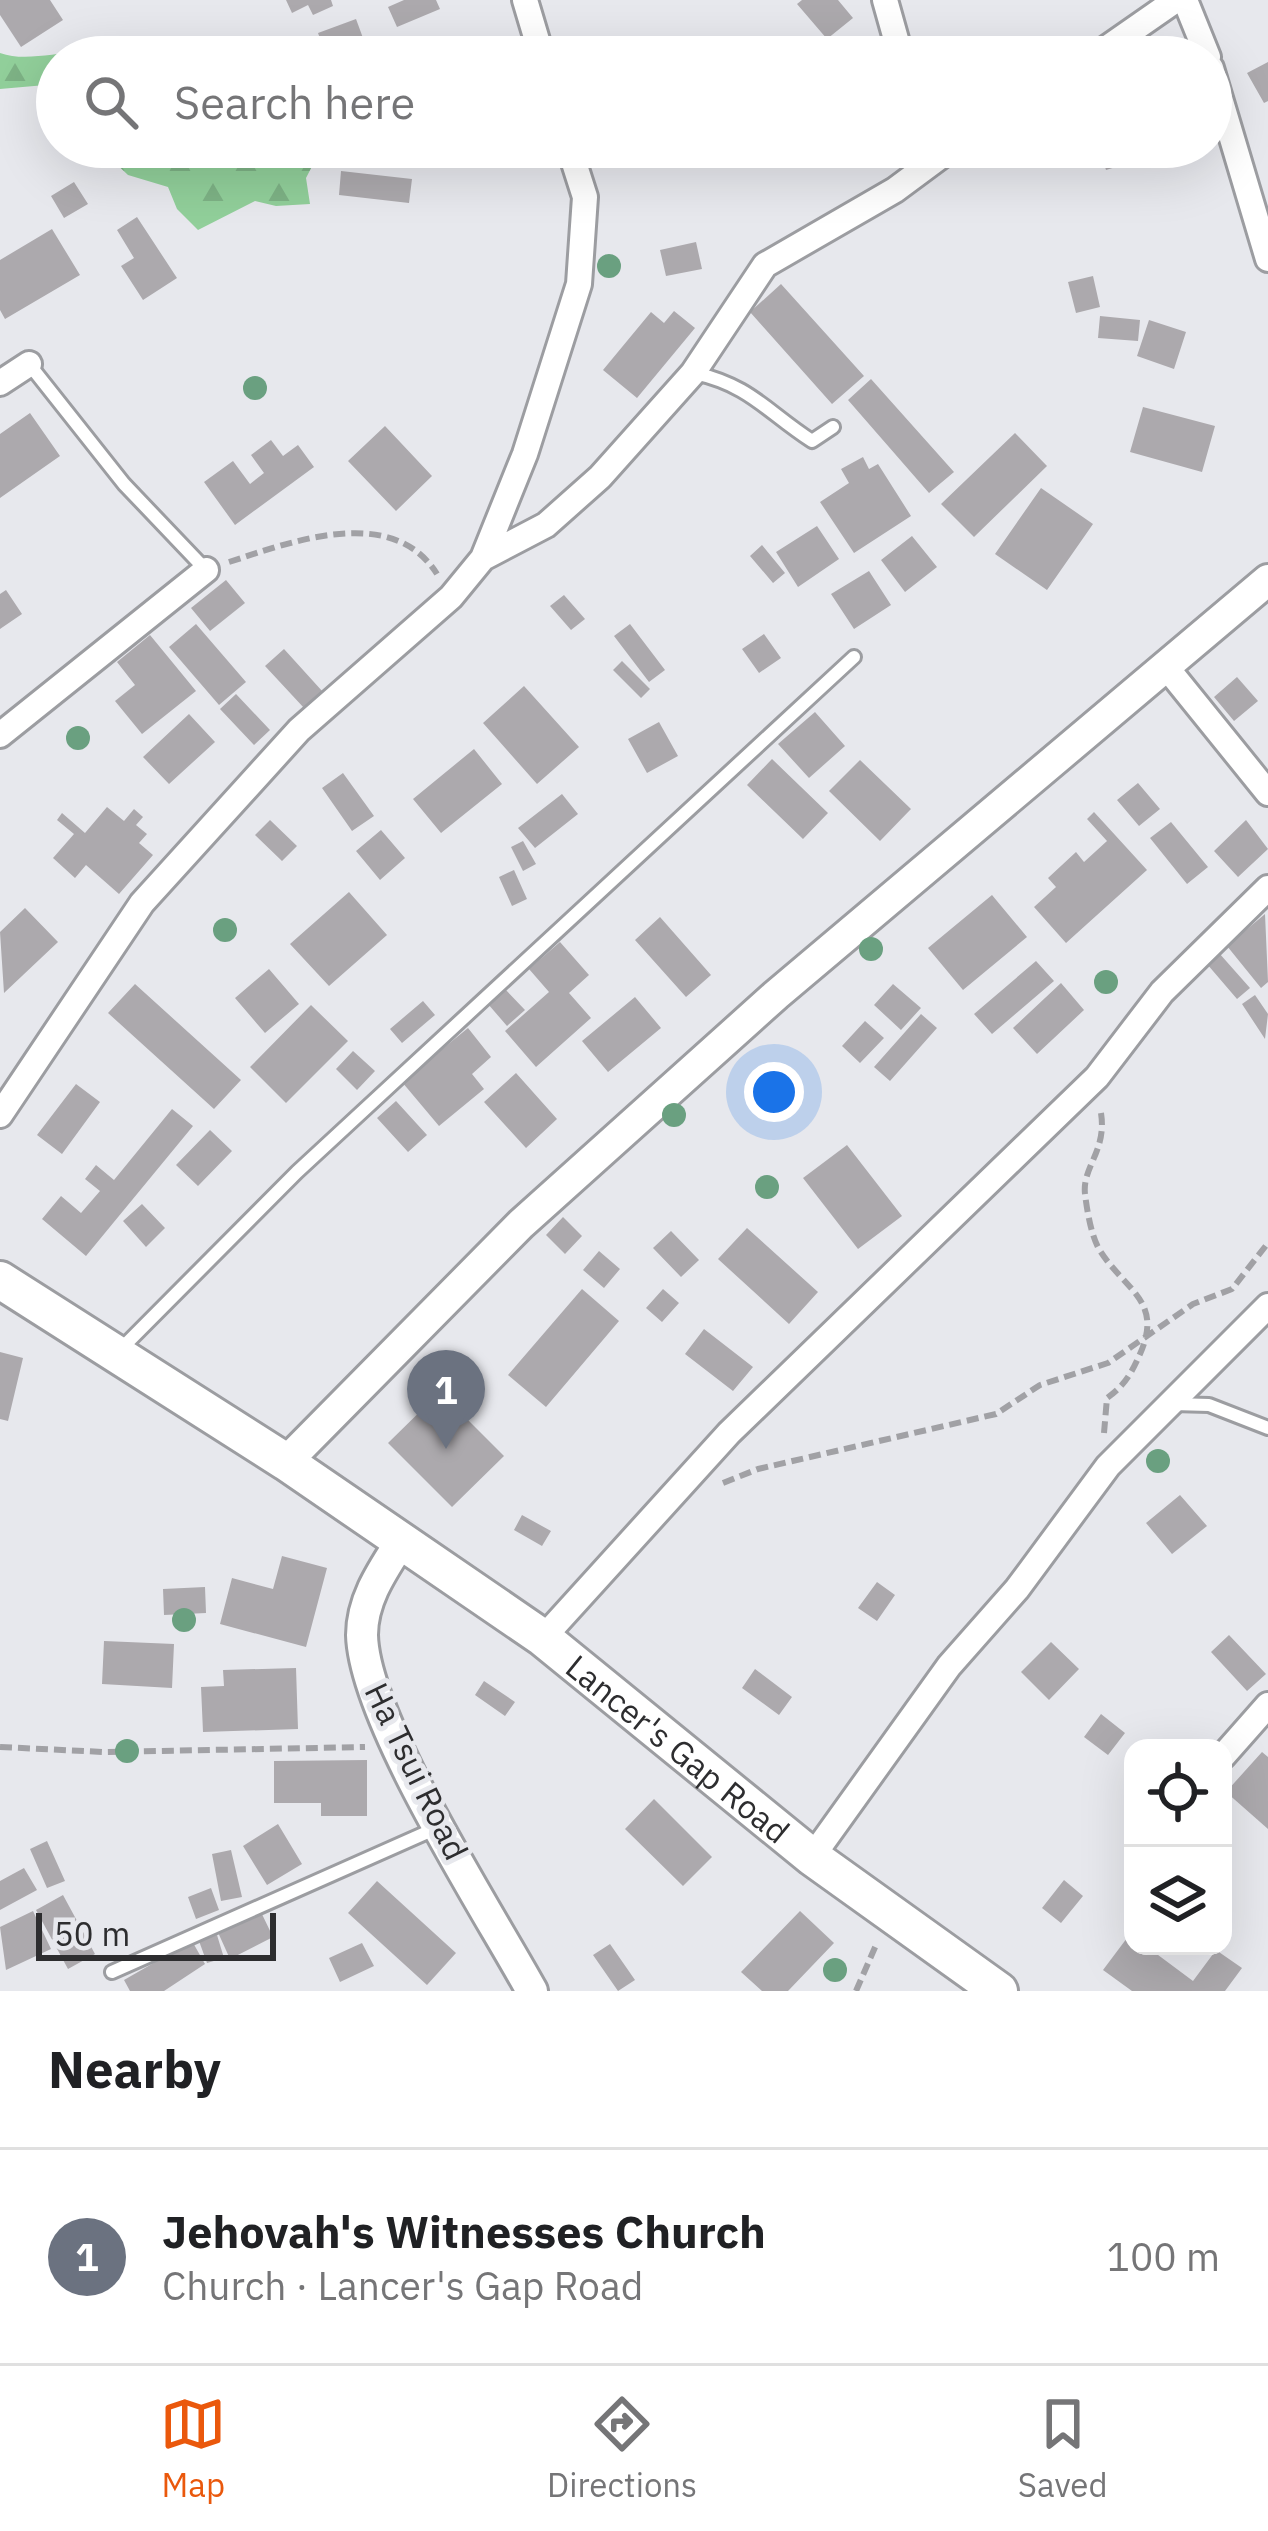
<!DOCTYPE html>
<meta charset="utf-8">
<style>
:root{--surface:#fff;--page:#f2f2f2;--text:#202124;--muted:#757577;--line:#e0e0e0;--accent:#ea580c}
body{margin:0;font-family:"IBM Plex Sans",sans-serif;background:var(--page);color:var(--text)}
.controls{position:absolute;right:36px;bottom:36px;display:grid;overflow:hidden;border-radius:24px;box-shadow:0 12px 48px #0002}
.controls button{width:108px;height:108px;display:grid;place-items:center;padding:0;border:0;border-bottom:3px solid var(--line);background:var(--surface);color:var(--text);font:60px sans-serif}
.scale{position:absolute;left:36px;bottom:30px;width:240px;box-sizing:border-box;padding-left:12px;border:6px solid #2d2d2f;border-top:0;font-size:33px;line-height:42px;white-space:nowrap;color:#2d2d2f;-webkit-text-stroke:9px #e7e8ed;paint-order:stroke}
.you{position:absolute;left:774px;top:1092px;width:42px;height:42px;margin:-30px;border:9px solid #fff;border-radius:50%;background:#1a73e8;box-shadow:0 0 0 18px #1a73e833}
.badge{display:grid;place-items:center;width:78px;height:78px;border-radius:50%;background:var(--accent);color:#fff;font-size:39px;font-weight:700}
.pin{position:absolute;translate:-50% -99px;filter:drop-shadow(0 3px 6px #0008)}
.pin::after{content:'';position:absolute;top:63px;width:42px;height:36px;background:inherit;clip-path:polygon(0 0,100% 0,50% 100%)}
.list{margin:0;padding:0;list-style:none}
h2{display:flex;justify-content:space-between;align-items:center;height:156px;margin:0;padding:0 48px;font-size:51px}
h2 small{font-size:39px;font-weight:400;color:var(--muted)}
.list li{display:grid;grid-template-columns:78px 1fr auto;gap:36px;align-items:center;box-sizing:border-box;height:216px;padding:0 48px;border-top:3px solid var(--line)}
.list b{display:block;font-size:45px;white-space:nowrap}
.list p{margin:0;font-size:39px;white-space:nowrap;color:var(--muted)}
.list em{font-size:39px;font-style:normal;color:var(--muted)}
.icon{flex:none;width:66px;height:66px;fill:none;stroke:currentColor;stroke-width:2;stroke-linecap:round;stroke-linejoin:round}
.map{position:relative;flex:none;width:1268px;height:1991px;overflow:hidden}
.search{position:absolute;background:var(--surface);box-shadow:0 12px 48px #0002;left:36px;right:36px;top:36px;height:132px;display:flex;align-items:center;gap:30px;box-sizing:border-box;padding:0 42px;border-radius:66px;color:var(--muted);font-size:45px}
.sheet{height:372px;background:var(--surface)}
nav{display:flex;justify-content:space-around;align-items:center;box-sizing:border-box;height:168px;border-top:3px solid var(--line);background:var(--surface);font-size:33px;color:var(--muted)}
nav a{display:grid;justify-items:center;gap:6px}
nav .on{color:var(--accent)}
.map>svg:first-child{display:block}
</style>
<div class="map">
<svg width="1268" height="1991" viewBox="0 0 1268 1991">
<defs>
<pattern id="forest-firs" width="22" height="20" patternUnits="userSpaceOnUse" patternTransform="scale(3)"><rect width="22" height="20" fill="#91cf9a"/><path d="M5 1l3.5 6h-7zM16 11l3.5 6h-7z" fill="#7db285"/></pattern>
</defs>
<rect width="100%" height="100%" fill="#e7e8ed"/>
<path fill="url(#forest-firs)" d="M 0,53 C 33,65 73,44 103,57 L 57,57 L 57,84 L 0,89 Z
M 117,147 L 322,147 L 306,178 L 310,204 L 276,206 L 255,201 L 198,230 L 177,209 L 168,187 L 128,175 L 111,159 Z"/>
<path fill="#aca9ad" d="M 0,0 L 50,0 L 63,20 L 21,47 L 0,15 Z
M 286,0 L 331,0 L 333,6 L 313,15 L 308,5 L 292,13 Z
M 404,0 L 436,0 L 440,9 L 397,27 L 388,7 Z
M 802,0 L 838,0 L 853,18 L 827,39 L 797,4 Z
M 356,19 L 370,57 L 327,57 L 318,33 Z
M 465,37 L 473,57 L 417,57 Z
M 1268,62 L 1268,101 L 1264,103 L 1247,73 Z
M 1099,147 L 1177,147 L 1177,148 L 1106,170 Z
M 341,171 L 412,179 L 409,203 L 339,195 Z
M 74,182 L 88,204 L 64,218 L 51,196 Z
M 137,217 L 177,278 L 143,300 L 121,266 L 134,258 L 117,230 Z
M 52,229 L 80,275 L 5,319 L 0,310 L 0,260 Z
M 696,242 L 702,269 L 666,276 L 660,250 Z
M 1093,276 L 1100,307 L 1076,313 L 1068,282 Z
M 781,284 L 864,376 L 832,404 L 750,312 Z
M 674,311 L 695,328 L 637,398 L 603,370 L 651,312 L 664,323 Z
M 1100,316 L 1140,320 L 1138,341 L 1098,338 Z
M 1149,320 L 1186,332 L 1174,369 L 1137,356 Z
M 871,379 L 954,472 L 929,493 L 848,400 Z
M 1143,407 L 1215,426 L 1202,472 L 1130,452 Z
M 30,413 L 60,456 L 0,498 L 0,434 Z
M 385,426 L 432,476 L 396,511 L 348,461 Z
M 1015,433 L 1047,466 L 974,537 L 941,504 Z
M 271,440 L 283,456 L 298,445 L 314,467 L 235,525 L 204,482 L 233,461 L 250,484 L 264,473 L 251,455 Z
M 863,457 L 869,469 L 878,464 L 911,516 L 854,553 L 820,502 L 849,483 L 841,469 Z
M 1041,488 L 1093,524 L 1047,590 L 995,554 Z
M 817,526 L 839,559 L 798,587 L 776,552 Z
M 912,536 L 937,567 L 905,592 L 881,560 Z
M 762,545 L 785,573 L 773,583 L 750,556 Z
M 869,571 L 891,605 L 854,629 L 831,594 Z
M 226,580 L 245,603 L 210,631 L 191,608 Z
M 6,590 L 22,614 L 0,629 L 0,594 Z
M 564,595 L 585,619 L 571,630 L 550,606 Z
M 196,624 L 246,682 L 219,705 L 169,647 Z
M 630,624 L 665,670 L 649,682 L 614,636 Z
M 764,634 L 781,658 L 759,673 L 742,649 Z
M 150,635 L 196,691 L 142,734 L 115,701 L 135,685 L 117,662 Z
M 284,649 L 323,692 L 304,708 L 265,666 Z
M 622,661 L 650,689 L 641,698 L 613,670 Z
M 1237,677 L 1258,701 L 1234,721 L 1214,697 Z
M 524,686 L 579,747 L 537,784 L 483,723 Z
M 236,694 L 270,730 L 254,745 L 220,709 Z
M 815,712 L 845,746 L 809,778 L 778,744 Z
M 189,714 L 215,742 L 169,784 L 143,757 Z
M 659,722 L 678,756 L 647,773 L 628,739 Z
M 474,749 L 502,784 L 441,833 L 413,799 Z
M 772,759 L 828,813 L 803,839 L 747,785 Z
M 860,760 L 911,809 L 880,841 L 829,791 Z
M 343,773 L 374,816 L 352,831 L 322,788 Z
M 1138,783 L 1160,809 L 1139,826 L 1117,800 Z
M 562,794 L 578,814 L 535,848 L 518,828 Z
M 107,807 L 124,821 L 134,809 L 143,817 L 136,825 L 147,834 L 139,843 L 153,855 L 119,894 L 86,865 L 75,878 L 53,858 L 74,834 L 57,820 L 62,813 L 85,833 Z
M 1094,812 L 1147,870 L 1066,943 L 1034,907 L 1056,887 L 1048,878 L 1076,852 L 1084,862 L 1107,841 L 1087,819 Z
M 270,820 L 297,846 L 282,861 L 255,835 Z
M 1246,820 L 1268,849 L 1238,877 L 1214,851 Z
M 1171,822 L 1208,867 L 1187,884 L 1150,838 Z
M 381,830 L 405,858 L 380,880 L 356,851 Z
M 523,841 L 536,864 L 523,871 L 511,847 Z
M 514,870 L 527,899 L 512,906 L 499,877 Z
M 349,892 L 387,935 L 329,986 L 290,944 Z
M 992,895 L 1027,937 L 963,990 L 928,948 Z
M 25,908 L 58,942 L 4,993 L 0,932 Z
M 1265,914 L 1268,982 L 1261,988 L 1227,946 Z
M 660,917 L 711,975 L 686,997 L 635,940 Z
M 560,942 L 589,975 L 569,993 L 591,1018 L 536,1067 L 505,1031 L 549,992 L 529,969 Z
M 1219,953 L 1250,988 L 1237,999 L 1207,964 Z
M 1036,961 L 1054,981 L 992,1034 L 974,1014 Z
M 269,969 L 299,1004 L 265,1033 L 235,998 Z
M 1061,983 L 1084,1010 L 1037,1054 L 1013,1028 Z
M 135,984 L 241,1080 L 214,1109 L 108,1013 Z
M 893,984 L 921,1008 L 901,1030 L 874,1005 Z
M 505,989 L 525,1010 L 507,1026 L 488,1004 Z
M 1255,995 L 1268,1014 L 1265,1039 L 1242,1004 Z
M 635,997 L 661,1028 L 608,1072 L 582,1041 Z
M 423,1001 L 435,1015 L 402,1043 L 390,1029 Z
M 311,1005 L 348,1041 L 286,1103 L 250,1067 Z
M 921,1014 L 937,1028 L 890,1081 L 874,1067 Z
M 865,1021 L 884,1038 L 860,1063 L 842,1046 Z
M 468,1028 L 491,1057 L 472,1074 L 484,1089 L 439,1126 L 402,1082 Z
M 353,1051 L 375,1071 L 357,1090 L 336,1069 Z
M 516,1073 L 557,1119 L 526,1148 L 484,1102 Z
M 76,1084 L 100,1102 L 62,1154 L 37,1135 Z
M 396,1101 L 427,1135 L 408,1152 L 377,1118 Z
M 172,1109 L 193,1126 L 86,1256 L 42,1219 L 61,1196 L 81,1213 L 100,1191 L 85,1179 L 96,1165 L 114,1180 Z
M 210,1130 L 232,1151 L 198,1186 L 176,1165 Z
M 847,1145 L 902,1216 L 858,1249 L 803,1178 Z
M 142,1204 L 165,1228 L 146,1247 L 123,1221 Z
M 563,1217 L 582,1236 L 565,1254 L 546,1235 Z
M 747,1228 L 818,1292 L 789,1324 L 718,1259 Z
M 671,1231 L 699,1260 L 681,1277 L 653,1248 Z
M 599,1251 L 620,1269 L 604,1288 L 583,1270 Z
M 582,1289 L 619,1321 L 546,1407 L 508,1375 Z
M 663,1289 L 679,1303 L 662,1322 L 646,1308 Z
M 704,1329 L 753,1367 L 733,1391 L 685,1354 Z
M 0,1352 L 23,1358 L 8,1421 L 0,1419 Z
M 440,1392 L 504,1456 L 452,1507 L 388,1443 Z
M 1180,1495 L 1207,1526 L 1172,1554 L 1146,1523 Z
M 522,1515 L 551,1531 L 542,1546 L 514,1530 Z
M 282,1556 L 327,1568 L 306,1647 L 220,1624 L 232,1578 L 273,1589 Z
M 877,1582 L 895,1595 L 877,1621 L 858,1608 Z
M 205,1587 L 206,1613 L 164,1615 L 163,1589 Z
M 1229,1635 L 1266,1674 L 1247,1691 L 1211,1652 Z
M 104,1641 L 174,1644 L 172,1688 L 102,1684 Z
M 1051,1642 L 1079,1669 L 1049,1700 L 1021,1672 Z
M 296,1668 L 298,1729 L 203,1732 L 201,1687 L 224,1686 L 223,1670 Z
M 755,1669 L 792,1697 L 779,1715 L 742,1688 Z
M 484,1681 L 515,1702 L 505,1716 L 475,1695 Z
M 1101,1714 L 1125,1733 L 1108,1755 L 1084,1737 Z
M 1262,1752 L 1268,1757 L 1268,1829 L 1226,1792 Z
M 367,1760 L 367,1816 L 321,1816 L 321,1803 L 274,1803 L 274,1761 Z
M 654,1799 L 712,1857 L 683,1886 L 625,1829 Z
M 278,1824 L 302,1864 L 267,1885 L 243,1846 Z
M 47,1841 L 65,1881 L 47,1888 L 30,1849 Z
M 231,1850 L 242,1897 L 221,1901 L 212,1854 Z
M 24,1868 L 37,1890 L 0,1910 L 0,1881 Z
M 1064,1880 L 1083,1896 L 1061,1923 L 1042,1908 Z
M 377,1881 L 456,1953 L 427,1985 L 348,1913 Z
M 211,1888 L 219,1910 L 196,1919 L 188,1897 Z
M 63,1895 L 95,1954 L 68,1969 L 36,1910 Z
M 259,1908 L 273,1937 L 230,1959 L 216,1928 Z
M 33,1911 L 51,1949 L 6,1970 L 0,1927 Z
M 800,1911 L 834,1943 L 788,1991 L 762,1991 L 741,1972 Z
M 1130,1934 L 1133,1946 L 1146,1946 L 1193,1981 L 1216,1950 L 1242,1968 L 1225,1991 L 1132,1991 L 1103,1970 Z
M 217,1935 L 224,1958 L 207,1963 L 199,1941 Z
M 192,1941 L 205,1964 L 164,1991 L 130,1991 L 124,1980 Z
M 362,1943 L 374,1966 L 340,1982 L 329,1958 Z
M 610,1944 L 635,1980 L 618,1991 L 593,1955 Z"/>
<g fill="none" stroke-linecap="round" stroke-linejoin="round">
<defs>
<path id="service" d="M 29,364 L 124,484 L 205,569
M 694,373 C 750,385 767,412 812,441 L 833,427
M 118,1352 L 297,1172 L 854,657
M 1173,1404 L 1209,1405 L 1268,1428
M 112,1972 L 439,1827"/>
<path id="minor" d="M 525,0 L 542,57
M 885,0 L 901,57
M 1185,0 L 1208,57
M 1094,57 L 1176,0
M 1211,68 L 1268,259
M 0,383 L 29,364
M 483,558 L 546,525 L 600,477 L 693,373 L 765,265 L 895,190 L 953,147
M 1167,668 L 1268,793
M 0,735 L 206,570
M 0,1115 L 142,903 L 299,730 L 451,597 L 483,558 L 525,454 L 579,284 L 585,197 L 569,147
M 543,1638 L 729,1433 L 1097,1077 L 1162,992 L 1268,888
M 1223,1756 L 1268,1705
M 812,1857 L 949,1666 L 1017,1589 L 1108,1466 L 1268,1306"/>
<path id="tertiary" d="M 286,1462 L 521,1224 L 776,995 L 1268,580
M 400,1543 C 382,1571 362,1600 362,1635 C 364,1720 488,1911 532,1991"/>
<g id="secondary">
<path id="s1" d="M 0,1280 L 286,1462 L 543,1638 L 812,1857 L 999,1991"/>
</g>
</defs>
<use href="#service" stroke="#9c9da1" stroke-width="18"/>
<use href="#minor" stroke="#9c9da1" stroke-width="30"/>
<use href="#tertiary" stroke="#9c9da1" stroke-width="36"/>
<use href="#secondary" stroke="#9c9da1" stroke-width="42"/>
<path stroke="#a1a1a5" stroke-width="6" stroke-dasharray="12 6" stroke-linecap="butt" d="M 229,562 C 291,542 392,503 437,574
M 1101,1113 C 1107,1151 1082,1167 1085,1194 C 1087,1210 1091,1235 1099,1249 C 1124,1290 1164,1300 1140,1354 C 1131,1374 1125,1385 1107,1398 L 1104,1433
M 723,1483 L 758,1469 L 996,1414 L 1040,1385 L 1108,1363 L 1193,1304 L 1232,1289 L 1268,1243
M 0,1747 L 104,1752 L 365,1747
M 856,1991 L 876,1945"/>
<use href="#service" stroke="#fff" stroke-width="12"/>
<use href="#minor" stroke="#fff" stroke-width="24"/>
<use href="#tertiary" stroke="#fff" stroke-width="30"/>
<use href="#secondary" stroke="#fff" stroke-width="36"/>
</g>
<g fill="#6aa080">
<circle cx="609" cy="266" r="12"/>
<circle cx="255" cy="388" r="12"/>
<circle cx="78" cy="738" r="12"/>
<circle cx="225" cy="930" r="12"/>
<circle cx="871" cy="949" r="12"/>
<circle cx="1106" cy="982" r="12"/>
<circle cx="764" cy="1086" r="12"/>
<circle cx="674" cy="1115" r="12"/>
<circle cx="767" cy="1187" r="12"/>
<circle cx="1158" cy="1461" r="12"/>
<circle cx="184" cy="1620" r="12"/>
<circle cx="127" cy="1751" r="12"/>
<circle cx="835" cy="1970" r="12"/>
</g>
<g text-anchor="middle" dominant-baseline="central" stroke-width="10" stroke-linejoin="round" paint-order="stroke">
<g font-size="33" fill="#2d2d2f" stroke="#e7e8ed">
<text stroke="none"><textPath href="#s1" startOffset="825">Lancer's Gap Road</textPath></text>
<text transform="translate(417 1771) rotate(64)">Ha Tsui Road</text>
</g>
</g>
</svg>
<div class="controls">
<button><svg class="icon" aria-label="locate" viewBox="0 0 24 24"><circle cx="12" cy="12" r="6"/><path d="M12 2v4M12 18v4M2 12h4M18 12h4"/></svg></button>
<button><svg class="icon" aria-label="layers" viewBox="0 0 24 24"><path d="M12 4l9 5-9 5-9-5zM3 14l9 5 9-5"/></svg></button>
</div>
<div class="scale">50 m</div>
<div class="you"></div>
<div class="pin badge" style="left:446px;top:1449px;background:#6b7280">1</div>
<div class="search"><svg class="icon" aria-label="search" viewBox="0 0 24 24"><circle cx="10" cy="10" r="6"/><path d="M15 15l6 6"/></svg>Search here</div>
</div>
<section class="sheet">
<h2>Nearby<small></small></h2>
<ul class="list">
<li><span class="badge" style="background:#6b7280">1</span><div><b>Jehovah's Witnesses Church</b><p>Church · Lancer's Gap Road</p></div><em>100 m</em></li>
</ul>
</section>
<nav>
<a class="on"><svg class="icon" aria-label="map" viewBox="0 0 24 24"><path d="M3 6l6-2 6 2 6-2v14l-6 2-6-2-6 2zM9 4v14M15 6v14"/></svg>Map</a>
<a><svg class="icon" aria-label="directions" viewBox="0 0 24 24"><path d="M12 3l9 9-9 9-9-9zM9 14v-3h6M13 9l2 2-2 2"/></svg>Directions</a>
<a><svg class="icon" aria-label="saved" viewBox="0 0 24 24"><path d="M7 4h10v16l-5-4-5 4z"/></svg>Saved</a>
</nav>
